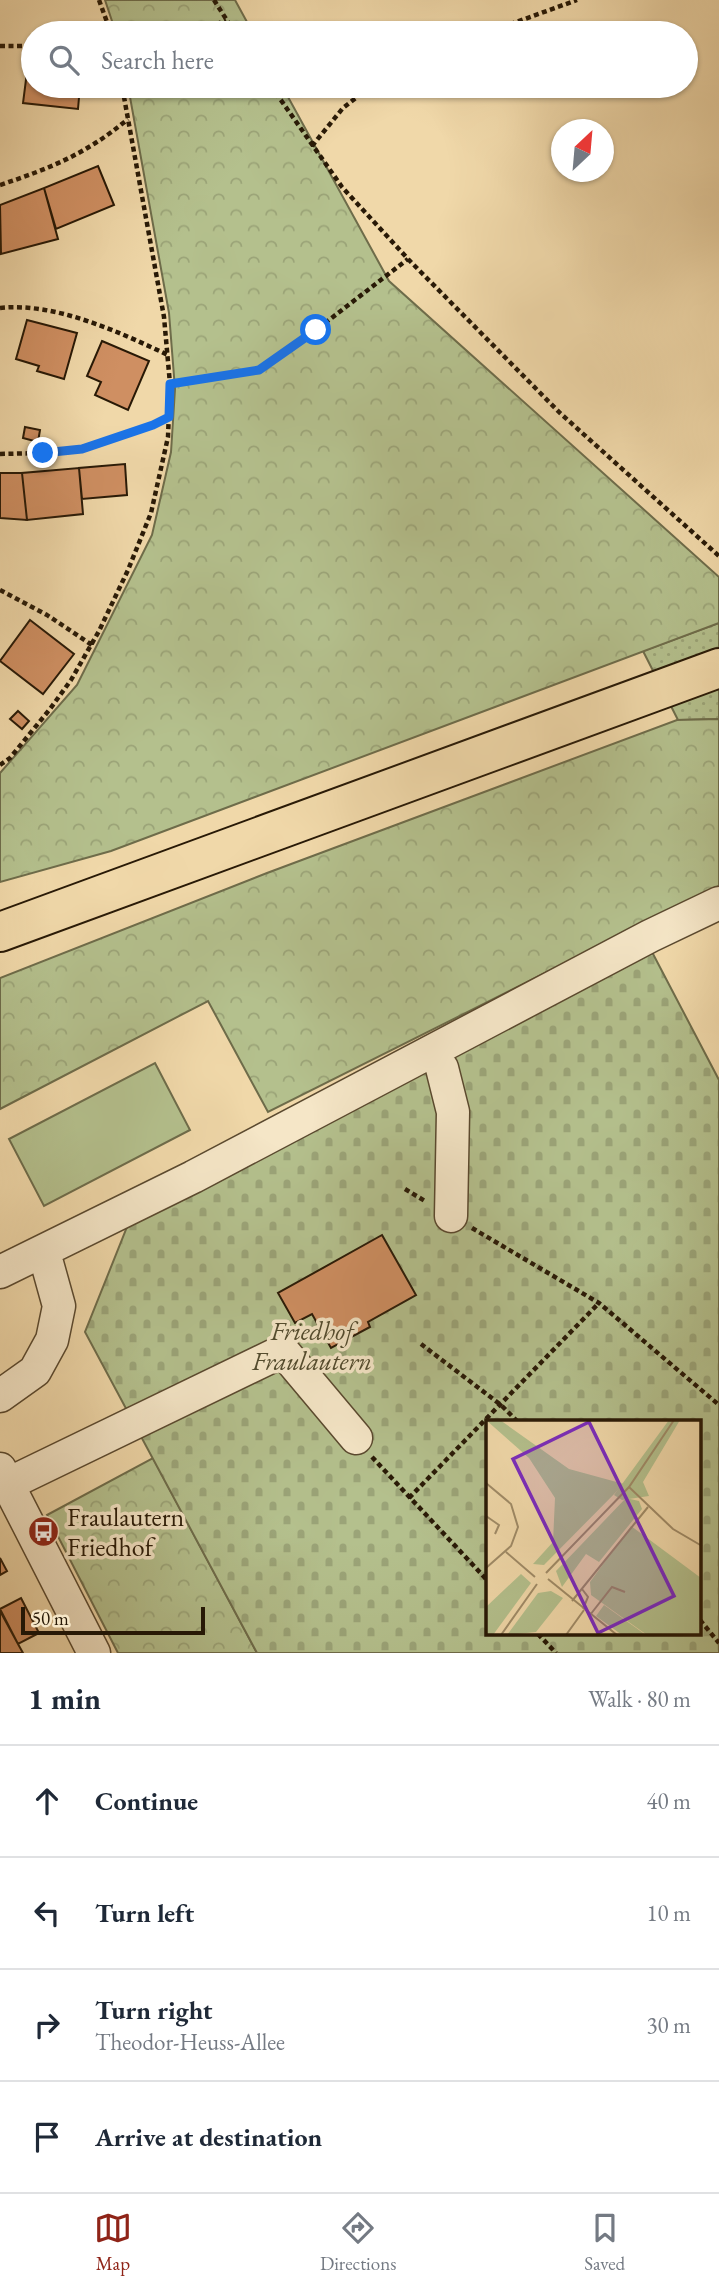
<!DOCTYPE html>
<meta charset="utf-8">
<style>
:root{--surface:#fff;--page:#f2f2f3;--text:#1f2937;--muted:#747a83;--line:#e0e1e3;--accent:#8f2418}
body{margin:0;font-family:"EB Garamond",serif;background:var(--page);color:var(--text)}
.compass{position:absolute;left:551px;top:119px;width:63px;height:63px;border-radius:50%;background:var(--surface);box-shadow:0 2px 5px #0004;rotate:26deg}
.scale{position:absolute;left:21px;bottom:18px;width:184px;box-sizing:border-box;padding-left:7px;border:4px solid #281906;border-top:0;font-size:19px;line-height:24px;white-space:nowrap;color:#281906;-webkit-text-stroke:5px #f5e6c7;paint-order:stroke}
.stop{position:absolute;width:21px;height:21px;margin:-16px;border:5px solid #1a73e8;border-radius:50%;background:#fff}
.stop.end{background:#1a73e8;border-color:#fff;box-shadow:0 2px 7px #0008}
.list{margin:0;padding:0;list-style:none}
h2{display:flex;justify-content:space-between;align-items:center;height:91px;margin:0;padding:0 28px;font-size:30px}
h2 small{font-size:23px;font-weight:400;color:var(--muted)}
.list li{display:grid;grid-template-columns:46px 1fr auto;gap:21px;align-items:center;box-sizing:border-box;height:112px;padding:0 28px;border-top:2px solid var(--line)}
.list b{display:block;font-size:26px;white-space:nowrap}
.list p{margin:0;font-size:23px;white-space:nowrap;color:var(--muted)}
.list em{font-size:23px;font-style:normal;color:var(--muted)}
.icon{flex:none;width:38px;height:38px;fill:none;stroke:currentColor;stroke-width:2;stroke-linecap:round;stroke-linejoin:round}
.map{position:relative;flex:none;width:719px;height:1653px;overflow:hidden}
.search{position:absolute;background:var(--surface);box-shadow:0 2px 5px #0004;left:21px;right:21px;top:21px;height:77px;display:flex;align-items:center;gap:18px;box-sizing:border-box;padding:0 24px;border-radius:38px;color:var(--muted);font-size:26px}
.sheet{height:539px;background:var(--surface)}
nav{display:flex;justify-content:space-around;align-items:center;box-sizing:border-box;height:98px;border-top:2px solid var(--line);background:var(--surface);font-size:19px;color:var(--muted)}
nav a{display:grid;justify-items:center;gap:4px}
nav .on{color:var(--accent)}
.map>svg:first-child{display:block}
</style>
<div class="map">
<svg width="719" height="1653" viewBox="0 0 719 1653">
<defs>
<pattern id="grass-dots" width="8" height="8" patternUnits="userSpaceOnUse" patternTransform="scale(1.75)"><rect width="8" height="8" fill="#b4c08d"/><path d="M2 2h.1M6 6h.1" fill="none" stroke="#9ba478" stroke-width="1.8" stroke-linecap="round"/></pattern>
<pattern id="forest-crowns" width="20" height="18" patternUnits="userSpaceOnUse" patternTransform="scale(1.75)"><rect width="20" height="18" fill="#b4c08d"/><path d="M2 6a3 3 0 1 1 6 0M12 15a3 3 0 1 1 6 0" fill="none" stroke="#9ba478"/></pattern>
<pattern id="cemetery-stones" width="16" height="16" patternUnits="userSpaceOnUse" patternTransform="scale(1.75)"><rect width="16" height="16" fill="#b4c08d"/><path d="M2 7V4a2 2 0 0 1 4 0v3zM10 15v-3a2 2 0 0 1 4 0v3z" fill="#9ba478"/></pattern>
</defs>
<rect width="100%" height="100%" fill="#f0d8a9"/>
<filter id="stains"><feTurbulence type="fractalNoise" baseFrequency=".00286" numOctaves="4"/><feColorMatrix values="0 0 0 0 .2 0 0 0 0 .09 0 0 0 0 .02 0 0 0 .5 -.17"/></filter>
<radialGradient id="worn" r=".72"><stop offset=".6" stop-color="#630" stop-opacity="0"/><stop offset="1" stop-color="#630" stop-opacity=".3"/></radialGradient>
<path fill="url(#grass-dots)" stroke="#6e6c4a" stroke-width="2" d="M 719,623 L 719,719 L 678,720 L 643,651 Z"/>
<path fill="url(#forest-crowns)" stroke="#6e6c4a" stroke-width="2" d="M 105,0 L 235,0 L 253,33 L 116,33 Z
M 128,86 L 282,86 L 389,281 L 719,577 L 719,623 L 111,851 L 0,882 L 0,773 L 77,685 L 152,535 L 171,452 L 175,389 L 169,313 Z
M 719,719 L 719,886 L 268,1112 L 208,1001 L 0,1109 L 0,978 L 267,873 L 677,720 Z
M 153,1458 L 257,1653 L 118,1653 L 47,1515 Z"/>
<path fill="url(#cemetery-stones)" stroke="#6e6c4a" stroke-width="2" fill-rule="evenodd" d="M 652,952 L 719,1080 L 719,1653 L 257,1653 L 85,1332 L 127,1227 ZM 488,1422 L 700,1422 L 700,1634 L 488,1634 Z"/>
<path fill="#b4c08d" stroke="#6e6c4a" stroke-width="2" d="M 155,1063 L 190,1130 L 44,1206 L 9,1139 Z"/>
<path fill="#cf8f62" stroke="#281906" stroke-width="2" d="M 28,64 L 33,65 L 33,86 L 80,86 L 78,109 L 23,103 Z
M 98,166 L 114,205 L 56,229 L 44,188 Z
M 44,188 L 58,239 L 1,254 L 0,205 Z
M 27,320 L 77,333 L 64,379 L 37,371 L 39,366 L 16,359 Z
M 102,341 L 149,361 L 128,410 L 95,395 L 101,382 L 87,376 Z
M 25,427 L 40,430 L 38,442 L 23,438 Z
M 125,464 L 127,495 L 82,499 L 79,468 Z
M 79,468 L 83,514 L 27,520 L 22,473 Z
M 0,473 L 22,473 L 27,520 L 0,518 Z
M 30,620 L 74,654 L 43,694 L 0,661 Z
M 18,711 L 29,721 L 22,729 L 10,719 Z
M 382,1235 L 416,1295 L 368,1322 L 370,1327 L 331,1348 L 312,1314 L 295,1323 L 278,1293 Z
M 0,1558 L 7,1571 L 0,1575 Z
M 21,1598 L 39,1633 L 18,1644 L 0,1609 Z
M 0,1611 L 18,1644 L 23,1653 L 0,1653 Z"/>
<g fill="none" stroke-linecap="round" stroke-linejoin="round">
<defs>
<path id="minor" d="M 442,1068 L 453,1112 L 451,1216
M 0,1272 L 193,1177 L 650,936 L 719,903
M 0,1396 L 35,1371 L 52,1340 L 59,1306 L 44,1252
M 0,1469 L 94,1653
M 8,1484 L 283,1351 L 356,1438"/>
<path id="major" d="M 0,932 L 719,668"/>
</defs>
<use href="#minor" stroke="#5a492f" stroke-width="35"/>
<use href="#major" stroke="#281906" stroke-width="42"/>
<path stroke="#281906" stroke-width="4.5" stroke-dasharray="5 3.5" stroke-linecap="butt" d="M 99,0 L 111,33
M 214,0 L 235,33
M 202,33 L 210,27 L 226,20
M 486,33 L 577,0
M 0,46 L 33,46
M 271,86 L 342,187 L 408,259 L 560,413 L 719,556
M 312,146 L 343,108 L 371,86
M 0,185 C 51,168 86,154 128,119
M 0,308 C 55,302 119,332 168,355
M 171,384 L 259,370 L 316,330 L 408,259
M 0,454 C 27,453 55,454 81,449 C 107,443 144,429 168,417
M 0,590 L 47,615 L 92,645
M 0,765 L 10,758 L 50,709 L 71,680 L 99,631 L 128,570 L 151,513 L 168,437 L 170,384 L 164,317 L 122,86
M 405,1189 L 425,1201
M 472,1228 L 599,1303 L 719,1405
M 421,1344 L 501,1405 L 518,1422
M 372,1457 L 488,1581
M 409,1498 L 599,1303
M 700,1620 L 719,1643
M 538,1634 L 556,1653"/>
<use href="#minor" stroke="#f5e6c7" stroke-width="32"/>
<use href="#major" stroke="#f0d8a9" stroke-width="38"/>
</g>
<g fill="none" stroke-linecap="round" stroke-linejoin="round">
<path stroke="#1a73e8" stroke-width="9" d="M 43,453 L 82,449 L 153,425 L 169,417 L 170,384 L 259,370 L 316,330"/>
</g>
<defs>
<symbol id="bus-disc" viewBox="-11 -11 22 22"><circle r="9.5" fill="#8f2418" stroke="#f5e6c7"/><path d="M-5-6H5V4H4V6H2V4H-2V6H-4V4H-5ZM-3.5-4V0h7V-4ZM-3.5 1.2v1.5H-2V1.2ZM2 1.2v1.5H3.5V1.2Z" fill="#fff"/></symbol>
</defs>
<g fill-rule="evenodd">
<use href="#bus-disc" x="26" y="1514" width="35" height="35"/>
</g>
<g text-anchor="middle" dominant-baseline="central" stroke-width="7" stroke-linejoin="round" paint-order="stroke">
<g font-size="26" font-style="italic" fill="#524b2e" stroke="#f5e6c7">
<text x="312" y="1331">Friedhof<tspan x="312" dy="30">Fraulautern</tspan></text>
</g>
<g font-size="26" fill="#281906" stroke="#f5e6c7" text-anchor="start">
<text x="67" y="1517">Fraulautern<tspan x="67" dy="30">Friedhof</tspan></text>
</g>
</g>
<g transform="translate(486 1420)">
<rect width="215" height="215" fill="#f0d8a9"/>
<path d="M 183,0 L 194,0 L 157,62 L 163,76 L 136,80 L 128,75 Z" fill="#b4c08d"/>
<path d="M 0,0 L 14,0 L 83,49 L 138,64 L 58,145 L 47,144 L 67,122 L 69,78 L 43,38 ZM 140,78 L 153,81 L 156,89 L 113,142 L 100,134 L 76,167 L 70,151 ZM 35,154 L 45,163 L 7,215 L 0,215 L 0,187 ZM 65,171 L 77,178 L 50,212 L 21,215 L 52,173 ZM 118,185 L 160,215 L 136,215 L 110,196 Z" fill="#b4c08d"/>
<path d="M 145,106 L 215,158 L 215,215 L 161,215 L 105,175 L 104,162 Z" fill="#b4c08d"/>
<path fill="none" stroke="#a08c68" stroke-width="2" d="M 0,63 L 25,84 L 32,107 L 25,126 L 0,148M 143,67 L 187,109 L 216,126M 0,96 L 13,105 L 9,114M 20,132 L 49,157M 60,153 L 143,67 L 188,0M 62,159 L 131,215M 96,169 L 102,177 L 97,189M 86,181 L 162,87M 104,195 L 126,167 L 139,172M 15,215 L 51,164M 80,215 L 98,190"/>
<path fill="#7b2cbf" fill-opacity="0.15" stroke="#7b2cbf" stroke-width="3.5" d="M 103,2 L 188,176 L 112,213 L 27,39 Z"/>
<rect width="215" height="215" fill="none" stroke="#281906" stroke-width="3.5"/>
</g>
<rect width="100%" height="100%" filter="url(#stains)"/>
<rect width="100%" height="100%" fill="url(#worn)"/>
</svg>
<svg class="compass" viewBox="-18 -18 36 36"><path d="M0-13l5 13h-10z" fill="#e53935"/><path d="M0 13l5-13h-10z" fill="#747a83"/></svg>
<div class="scale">50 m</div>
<div class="stop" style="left:316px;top:330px"></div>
<div class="stop end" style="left:43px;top:453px"></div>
<div class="search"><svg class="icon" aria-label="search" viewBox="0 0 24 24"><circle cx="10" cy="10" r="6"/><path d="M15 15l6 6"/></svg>Search here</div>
</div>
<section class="sheet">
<h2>1 min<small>Walk · 80 m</small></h2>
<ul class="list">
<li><svg class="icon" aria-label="ahead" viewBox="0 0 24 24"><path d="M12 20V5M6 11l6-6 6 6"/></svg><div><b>Continue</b></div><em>40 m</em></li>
<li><svg class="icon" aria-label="left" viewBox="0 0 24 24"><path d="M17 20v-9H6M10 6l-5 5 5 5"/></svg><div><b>Turn left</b></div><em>10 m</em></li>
<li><svg class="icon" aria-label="right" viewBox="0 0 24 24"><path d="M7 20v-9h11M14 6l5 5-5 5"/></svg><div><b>Turn right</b><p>Theodor-Heuss-Allee</p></div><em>30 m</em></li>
<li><svg class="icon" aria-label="arrive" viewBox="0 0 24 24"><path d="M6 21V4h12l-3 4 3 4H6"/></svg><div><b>Arrive at destination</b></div></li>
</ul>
</section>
<nav>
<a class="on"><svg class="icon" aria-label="map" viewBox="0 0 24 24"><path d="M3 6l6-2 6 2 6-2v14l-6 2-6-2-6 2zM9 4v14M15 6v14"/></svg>Map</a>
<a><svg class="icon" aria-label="directions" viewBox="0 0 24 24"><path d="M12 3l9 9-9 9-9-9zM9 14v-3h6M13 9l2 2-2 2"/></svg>Directions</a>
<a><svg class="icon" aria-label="saved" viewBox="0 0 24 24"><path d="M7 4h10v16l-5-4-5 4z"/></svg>Saved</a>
</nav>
